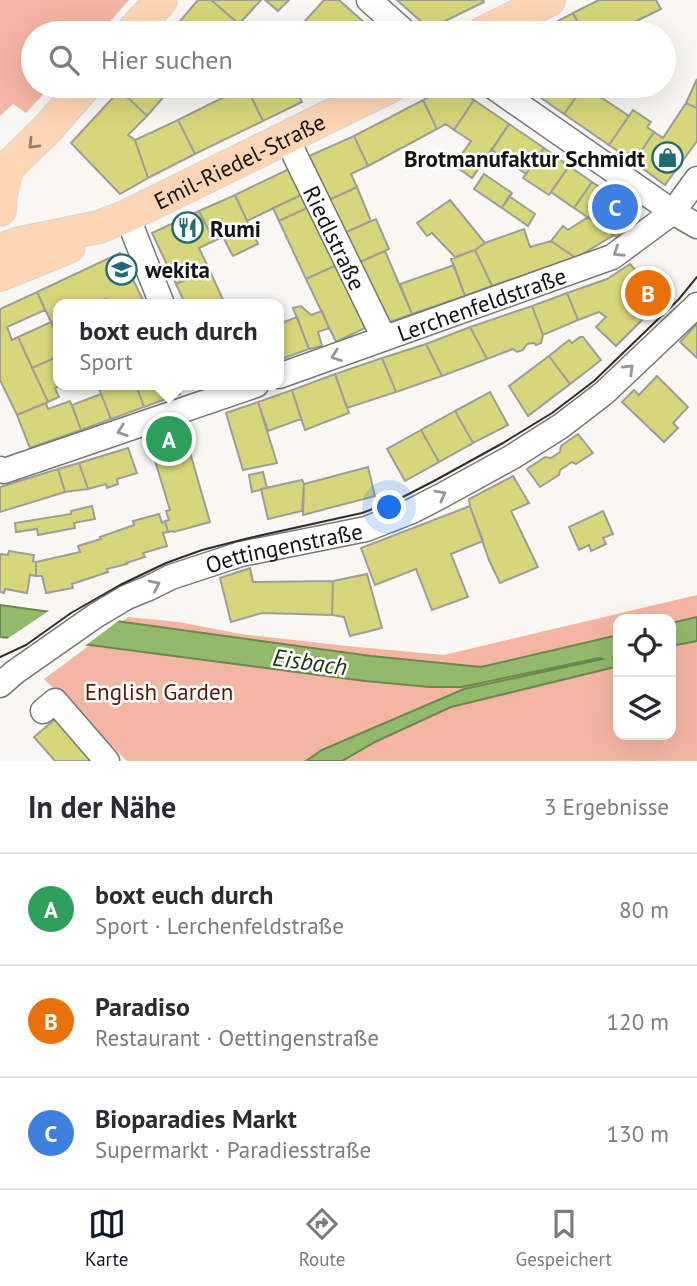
<!DOCTYPE html>
<html lang="de">
<meta charset="utf-8">
<style>
:root{--surface:#fff;--page:#f7f7f7;--text:#2b2b33;--muted:#7c7c81;--line:#e1e1e2;--accent:#111827}
body{margin:0;font-family:"PT Sans",sans-serif;background:var(--page);color:var(--text)}
.controls{position:absolute;right:21px;bottom:21px;display:grid;overflow:hidden;border-radius:14px;box-shadow:0 7px 28px #0002}
.controls button{width:63px;height:63px;display:grid;place-items:center;padding:0;border:0;border-bottom:2px solid var(--line);background:var(--surface);color:var(--text);font:35px sans-serif}
.you{position:absolute;left:390px;top:508px;width:24px;height:24px;margin:-18px;border:5px solid #fff;border-radius:50%;background:#1a73e8;box-shadow:0 0 0 10px #1a73e833}
.badge{display:grid;place-items:center;width:46px;height:46px;border-radius:50%;background:var(--accent);color:#fff;font-size:23px;font-weight:700}
.pin{position:absolute;translate:-50% -50%;border:4px solid #fff;box-shadow:0 2px 7px #0006}
.popup{position:absolute;left:53px;top:299px;width:231px;height:91px;box-sizing:border-box;display:grid;place-content:center;border-radius:14px;background:var(--surface);filter:drop-shadow(0 2px 5px #0005);font-size:23px;white-space:nowrap;color:var(--muted)}
.popup b{font-size:26px;color:var(--text)}
.popup::after{content:'';position:absolute;left:50%;top:100%;margin-left:-14px;border:14px solid transparent;border-top-color:var(--surface)}
.list{margin:0;padding:0;list-style:none}
h2{display:flex;justify-content:space-between;align-items:center;height:91px;margin:0;padding:0 28px;font-size:30px}
h2 small{font-size:23px;font-weight:400;color:var(--muted)}
.list li{display:grid;grid-template-columns:46px 1fr auto;gap:21px;align-items:center;box-sizing:border-box;height:112px;padding:0 28px;border-top:2px solid var(--line)}
.list b{display:block;font-size:26px;white-space:nowrap}
.list p{margin:0;font-size:23px;white-space:nowrap;color:var(--muted)}
.list em{font-size:23px;font-style:normal;color:var(--muted)}
.icon{flex:none;width:38px;height:38px;fill:none;stroke:currentColor;stroke-width:2;stroke-linecap:round;stroke-linejoin:round}
.map{position:relative;flex:none;width:697px;height:761px;overflow:hidden}
.search{position:absolute;background:var(--surface);box-shadow:0 7px 28px #0002;left:21px;right:21px;top:21px;height:77px;display:flex;align-items:center;gap:18px;box-sizing:border-box;padding:0 24px;border-radius:38px;color:var(--muted);font-size:26px}
.sheet{height:427px;background:var(--surface)}
nav{display:flex;justify-content:space-around;align-items:center;box-sizing:border-box;height:98px;border-top:2px solid var(--line);background:var(--surface);font-size:19px;color:var(--muted)}
nav a{display:grid;justify-items:center;gap:4px}
nav .on{color:var(--accent)}
.map>svg:first-child{display:block}
</style>
<div class="map">
<svg width="697" height="761" viewBox="0 0 697 761">
<rect width="100%" height="100%" fill="#f9f7f3"/>
<path fill="#f4b6a3" fill-rule="evenodd" d="M 0,0 L 129,0 L 100,33 L 33,33 L 33,86 L 51,86 L 26,113 L 13,104 L 0,116 Z
M 697,595 L 697,761 L 127,761 L 44,679 L 128,617 L 179,622 L 241,634 L 347,646 L 444,655 ZM 618,619 L 671,619 L 671,735 L 618,735 Z"/>
<path fill="#93b96b" stroke="#6d8750" stroke-width="2" d="M 0,605 L 371,656 L 481,667 L 618,635 L 618,655 L 613,657 L 615,667 L 451,707 L 375,742 L 342,761 L 306,761 L 322,750 L 464,689 L 602,659 L 599,658 L 462,687 L 430,687 L 365,681 L 90,645 L 0,637 Z
M 697,617 L 697,641 L 671,646 L 671,623 Z"/>
<path fill="#f9f7f3" d="M 50,610 L 121,619 L 82,648 L 4,641 Z"/>
<path fill="#d8d67b" stroke="#9d9d99" stroke-width="2" d="M 198,0 L 211,0 L 239,24 L 229,33 L 170,33 Z
M 211,0 L 261,0 L 239,24 Z
M 265,0 L 289,0 L 278,11 Z
M 324,0 L 339,0 L 366,24 L 356,33 L 294,33 Z
M 397,0 L 483,0 L 484,2 L 435,26 L 426,26 Z
M 599,0 L 656,0 L 661,9 L 612,33 L 583,33 L 573,13 Z
M 573,13 L 583,33 L 547,33 L 545,28 Z
M 697,79 L 697,108 L 686,103 Z
M 124,86 L 173,86 L 147,116 L 120,90 Z
M 246,86 L 294,86 L 302,102 L 263,121 Z
M 246,86 L 263,121 L 195,154 L 178,120 Z
M 450,86 L 453,86 L 474,100 L 454,130 L 446,124 L 437,129 L 423,100 Z
M 543,86 L 584,86 L 564,114 L 537,95 Z
M 584,86 L 629,116 L 609,145 L 564,114 Z
M 120,90 L 147,116 L 128,135 L 135,140 L 148,178 L 120,194 L 71,143 Z
M 423,100 L 437,129 L 368,166 L 354,136 Z
M 474,100 L 509,124 L 472,178 L 454,165 L 471,141 L 454,130 Z
M 686,103 L 697,108 L 697,141 L 665,185 L 634,162 L 654,132 L 663,138 Z
M 633,110 L 651,122 L 647,127 L 654,132 L 634,162 L 609,145 Z
M 178,120 L 195,154 L 148,178 L 135,140 Z
M 509,124 L 544,148 L 526,174 L 492,150 Z
M 354,136 L 368,166 L 351,174 L 357,187 L 329,200 L 309,156 Z
M 544,148 L 569,166 L 549,195 L 523,178 Z
M 569,166 L 592,182 L 574,208 L 551,192 Z
M 291,168 L 303,194 L 247,221 L 235,195 Z
M 484,174 L 512,193 L 502,208 L 474,189 Z
M 592,182 L 635,211 L 617,237 L 574,208 Z
M 357,187 L 371,221 L 344,233 L 329,200 Z
M 303,194 L 309,207 L 279,221 L 273,208 Z
M 235,195 L 258,244 L 233,256 L 223,237 L 214,241 L 199,211 Z
M 509,196 L 535,214 L 528,226 L 502,208 Z
M 450,200 L 485,243 L 475,250 L 455,257 L 432,233 L 427,236 L 417,223 Z
M 309,207 L 337,265 L 306,279 L 279,221 Z
M 199,211 L 214,241 L 199,248 L 209,269 L 176,284 L 152,233 Z
M 588,217 L 614,235 L 576,258 L 551,241 L 563,226 L 568,230 Z
M 376,219 L 389,249 L 358,263 L 344,233 Z
M 524,229 L 530,247 L 551,241 L 576,258 L 492,286 L 475,250 L 485,243 Z
M 475,250 L 492,286 L 465,296 L 451,259 Z
M 385,251 L 412,314 L 385,324 L 358,263 Z
M 120,253 L 145,304 L 109,304 L 106,299 L 95,304 L 59,304 L 59,319 L 51,322 L 37,292 Z
M 630,264 L 662,300 L 616,346 L 596,327 L 606,317 L 599,312 L 578,320 L 567,293 L 607,279 Z
M 337,265 L 367,327 L 336,342 L 306,279 Z
M 454,265 L 465,296 L 412,314 L 400,284 Z
M 209,269 L 225,304 L 185,304 L 176,284 Z
M 37,292 L 45,310 L 7,327 L 12,340 L 18,337 L 48,402 L 17,415 L 0,380 L 0,309 Z
M 567,293 L 578,320 L 543,335 L 532,306 Z
M 301,306 L 311,315 L 322,311 L 329,328 L 318,332 L 322,346 L 309,349 L 293,308 Z
M 532,306 L 543,335 L 541,343 L 536,345 L 534,343 L 527,344 L 523,350 L 517,352 L 513,349 L 487,359 L 470,327 Z
M 297,317 L 309,349 L 279,360 L 279,324 Z
M 51,322 L 59,339 L 59,356 L 32,368 L 18,337 Z
M 697,324 L 697,358 L 680,342 Z
M 470,327 L 487,359 L 442,376 L 426,344 Z
M 580,337 L 583,337 L 601,360 L 570,384 L 549,356 L 569,340 L 572,343 Z
M 426,344 L 442,376 L 396,392 L 382,358 Z
M 59,356 L 59,385 L 63,385 L 55,388 L 59,397 L 48,402 L 32,368 Z
M 549,356 L 570,384 L 528,416 L 509,386 Z
M 382,358 L 396,392 L 347,408 L 335,374 Z
M 335,374 L 349,413 L 305,430 L 292,390 Z
M 657,376 L 688,407 L 673,423 L 678,428 L 664,442 L 622,402 L 634,390 L 639,395 Z
M 101,385 L 136,385 L 144,407 L 111,419 L 98,386 Z
M 136,385 L 177,385 L 180,394 L 144,407 Z
M 292,390 L 301,419 L 268,431 L 258,402 Z
M 490,392 L 508,425 L 473,443 L 455,411 Z
M 101,394 L 111,419 L 81,430 L 72,405 Z
M 70,401 L 81,430 L 30,448 L 17,415 L 46,403 L 48,409 Z
M 258,402 L 277,463 L 243,470 L 226,413 Z
M 455,411 L 473,443 L 439,462 L 421,430 Z
M 186,429 L 190,441 L 187,442 L 210,522 L 174,532 L 173,531 L 168,532 L 165,521 L 169,520 L 166,511 L 170,510 L 149,441 Z
M 421,430 L 439,462 L 405,481 L 387,449 Z
M 578,434 L 593,453 L 576,464 L 572,462 L 560,470 L 559,475 L 540,487 L 527,469 L 545,457 L 551,458 L 560,452 L 561,446 Z
M 128,448 L 137,473 L 117,479 L 118,484 L 107,488 L 106,484 L 88,489 L 79,463 Z
M 79,463 L 88,489 L 65,492 L 58,469 Z
M 368,467 L 375,496 L 303,515 L 304,484 Z
M 58,469 L 65,492 L 0,512 L 0,487 Z
M 263,472 L 267,488 L 252,492 L 249,475 Z
M 513,476 L 529,503 L 511,511 L 538,567 L 500,583 L 489,560 L 470,506 L 469,499 Z
M 302,480 L 304,484 L 302,511 L 268,519 L 261,489 Z
M 92,506 L 95,519 L 74,523 L 75,528 L 38,535 L 37,529 L 16,532 L 15,523 L 71,514 L 71,511 Z
M 470,506 L 483,541 L 451,554 L 468,597 L 432,610 L 416,569 L 375,585 L 361,548 Z
M 603,511 L 613,534 L 603,538 L 606,544 L 591,551 L 589,545 L 579,550 L 569,527 Z
M 159,514 L 162,523 L 165,521 L 168,532 L 163,533 L 167,546 L 143,553 L 145,557 L 126,563 L 127,564 L 107,569 L 108,572 L 72,584 L 73,588 L 46,593 L 42,576 L 36,576 L 36,562 L 80,552 L 78,546 L 101,539 L 100,537 L 134,525 L 133,521 Z
M 9,551 L 34,555 L 33,561 L 36,562 L 36,576 L 30,575 L 27,593 L 5,589 L 4,593 L 0,592 L 0,554 L 8,555 Z
M 250,568 L 253,582 L 333,581 L 332,615 L 262,613 L 231,622 L 220,578 Z
M 367,574 L 382,628 L 350,636 L 344,617 L 332,615 L 333,581 Z
M 60,715 L 100,761 L 55,761 L 34,737 Z"/>
<g fill="none" stroke-linecap="round" stroke-linejoin="round">
<defs>
<g id="minor">
<path d="M 369,0 L 406,33"/>
<path d="M 492,86 L 673,212 L 697,226"/>
<path id="s1" d="M 286,137 L 384,338"/>
<path d="M 127,216 L 162,304"/>
<path id="s2" d="M 279,376 L 612,257 L 673,212 L 697,179"/>
<path d="M 0,469 L 4,471 L 256,385"/>
<path id="s3" d="M 0,685 L 15,672 L 95,616 L 127,597 L 149,588 L 171,577 L 241,554 L 366,529 L 412,511 L 441,496 L 512,457 L 561,426 L 604,393 L 697,305"/>
<path d="M 43,711 L 55,701 L 107,761"/>
</g>
<g id="major">
<path d="M 131,33 L 161,0"/>
<path d="M 483,33 L 549,0"/>
<path d="M 0,175 L 48,128 L 85,86"/>
<path d="M 0,210 L 1,194 L 7,170"/>
<path id="s4" d="M 0,250 L 21,243 L 99,227 L 127,216 L 391,86"/>
<path d="M 0,275 L 69,247"/>
</g>
</defs>
<use href="#minor" stroke="#797773" stroke-width="27"/>
<use href="#major" stroke="#d5d5d4" stroke-width="34"/>
<use href="#minor" stroke="#fff" stroke-width="24"/>
<use href="#major" stroke="#fed6b5" stroke-width="32"/>
<path stroke="#2f2e2c" stroke-width="2" d="M 0,657 L 26,645 L 71,613 L 120,585 L 166,563 L 202,550 L 249,538 L 362,513 L 399,499 L 434,481 L 503,443 L 552,413 L 594,381 L 679,299 L 697,277"/>
</g>
<defs><path id="oneway-chevron" d="M-2-3.5L2.5 0L-2 3.5" fill="none" stroke-width="1.6" stroke-linecap="round" stroke-linejoin="round" transform="scale(1.75)"/></defs>
<use stroke="#957e6c" href="#oneway-chevron" transform="translate(33 144) rotate(135)"/>
<g stroke="#959594">
<use href="#oneway-chevron" transform="translate(618 252) rotate(147)"/>
<use href="#oneway-chevron" transform="translate(336 356) rotate(160)"/>
<use href="#oneway-chevron" transform="translate(629 369) rotate(-44)"/>
<use href="#oneway-chevron" transform="translate(122 431) rotate(161)"/>
<use href="#oneway-chevron" transform="translate(441 495) rotate(-28)"/>
<use href="#oneway-chevron" transform="translate(155 585) rotate(-26)"/>
</g>
<defs>
<symbol id="shop-ring" viewBox="-11 -11 22 22"><circle r="9.5" fill="#fff" stroke="#206c70" stroke-width="1.5"/><path d="M-5-2.5h2.3a2.7 3.5 0 0 1 5.4 0H5L5.5 6h-11ZM-1.5-2.5h3a1.5 2.3 0 0 0-3 0Z" fill="#206c70"/></symbol>
<symbol id="restaurant-ring" viewBox="-11 -11 22 22"><circle r="9.5" fill="#fff" stroke="#206c70" stroke-width="1.5"/><path d="M-5-6h1v4h1v-4h1v4h1v-4h1v5L-1.5 .5V6h-2V.5L-5-1ZM5-6V6H3V1.5H1.5Q1.5-4 5-6Z" fill="#206c70"/></symbol>
<symbol id="school-ring" viewBox="-11 -11 22 22"><circle r="9.5" fill="#fff" stroke="#206c70" stroke-width="1.5"/><path d="M0-5L7-2L0 1L-7-2ZM-4 1L0 2.5L4 1V4Q0 6-4 4Z" fill="#206c70"/></symbol>
</defs>
<g fill-rule="evenodd">
<use href="#shop-ring" x="650" y="140" width="35" height="35"/>
<use href="#restaurant-ring" x="170" y="210" width="35" height="35"/>
<use href="#school-ring" x="104" y="252" width="35" height="35"/>
</g>
<g text-anchor="middle" dominant-baseline="central" stroke-width="5" stroke-linejoin="round" paint-order="stroke">
<g font-size="23" font-weight="bold" fill="#141312" stroke="#fff" text-anchor="start">
<text x="645" y="158" text-anchor="end">Brotmanufaktur Schmidt</text>
<text x="210" y="228">Rumi</text>
<text x="145" y="269">wekita</text>
</g>
<g font-size="23" fill="#141312" stroke="#fff">
<text stroke="none"><textPath href="#s4" startOffset="257">Emil-Riedel-Straße</textPath></text>
<text stroke="none"><textPath href="#s1" startOffset="112">Riedlstraße</textPath></text>
<text stroke="none"><textPath href="#s2" startOffset="215">Lerchenfeldstraße</textPath></text>
<text stroke="none"><textPath href="#s3" startOffset="320">Oettingenstraße</textPath></text>
</g>
<g font-size="23" fill="#511a09" stroke="#fff">
<text x="159" y="691">English Garden</text>
</g>
<g font-size="24" font-style="italic" fill="#233312" stroke="#fff">
<text transform="translate(310 662) rotate(8)">Eisbach</text>
</g>
</g>
</svg>
<div class="controls">
<button><svg class="icon" aria-label="locate" viewBox="0 0 24 24"><circle cx="12" cy="12" r="6"/><path d="M12 2v4M12 18v4M2 12h4M18 12h4"/></svg></button>
<button><svg class="icon" aria-label="layers" viewBox="0 0 24 24"><path d="M12 4l9 5-9 5-9-5zM3 14l9 5 9-5"/></svg></button>
</div>
<div class="you"></div>
<div class="pin badge" style="left:169px;top:439px;background:#2e9e5b">A</div>
<div class="popup"><b>boxt euch durch</b>Sport</div>
<div class="pin badge" style="left:648px;top:293px;background:#e8710a">B</div>
<div class="pin badge" style="left:615px;top:207px;background:#3f7fe0">C</div>
<div class="search"><svg class="icon" aria-label="search" viewBox="0 0 24 24"><circle cx="10" cy="10" r="6"/><path d="M15 15l6 6"/></svg>Hier suchen</div>
</div>
<section class="sheet">
<h2>In der Nähe<small>3 Ergebnisse</small></h2>
<ul class="list">
<li><span class="badge" style="background:#2e9e5b">A</span><div><b>boxt euch durch</b><p>Sport · Lerchenfeldstraße</p></div><em>80 m</em></li>
<li><span class="badge" style="background:#e8710a">B</span><div><b>Paradiso</b><p>Restaurant · Oettingenstraße</p></div><em>120 m</em></li>
<li><span class="badge" style="background:#3f7fe0">C</span><div><b>Bioparadies Markt</b><p>Supermarkt · Paradiesstraße</p></div><em>130 m</em></li>
</ul>
</section>
<nav>
<a class="on"><svg class="icon" aria-label="map" viewBox="0 0 24 24"><path d="M3 6l6-2 6 2 6-2v14l-6 2-6-2-6 2zM9 4v14M15 6v14"/></svg>Karte</a>
<a><svg class="icon" aria-label="directions" viewBox="0 0 24 24"><path d="M12 3l9 9-9 9-9-9zM9 14v-3h6M13 9l2 2-2 2"/></svg>Route</a>
<a><svg class="icon" aria-label="saved" viewBox="0 0 24 24"><path d="M7 4h10v16l-5-4-5 4z"/></svg>Gespeichert</a>
</nav>
